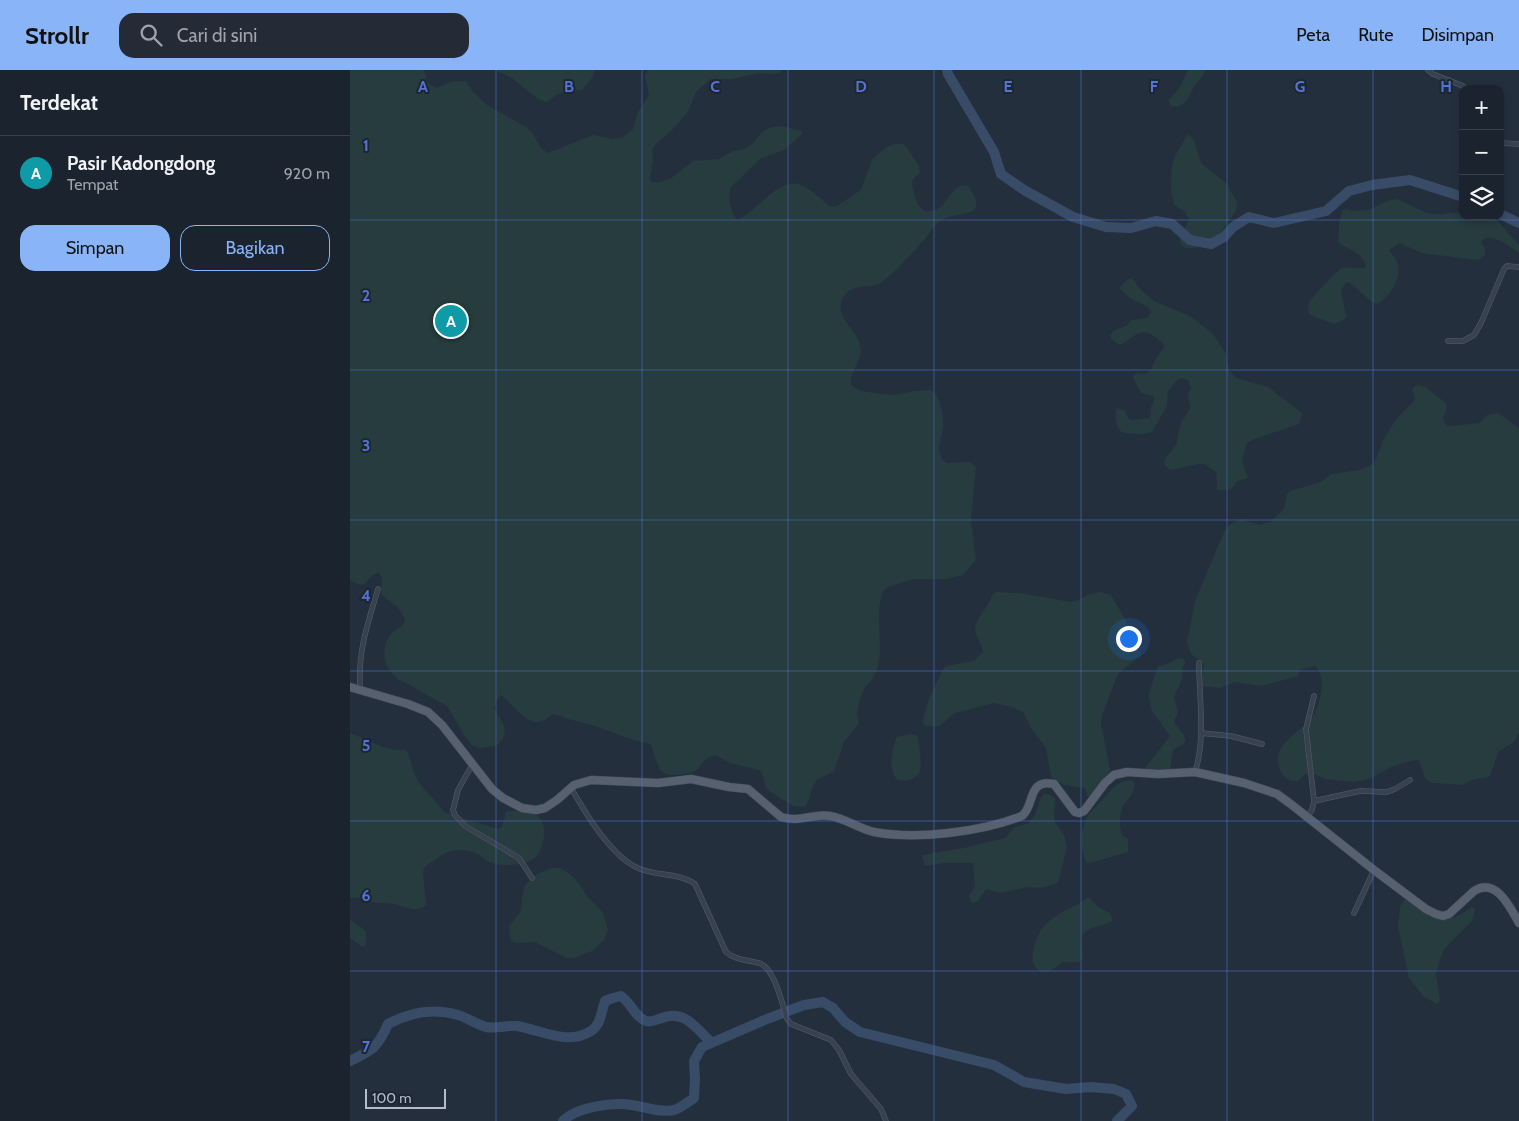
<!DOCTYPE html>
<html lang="id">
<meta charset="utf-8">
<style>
:root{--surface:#1b232e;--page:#242b36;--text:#f1f3f6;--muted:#a0a4aa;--line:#39404a;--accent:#8ab4f8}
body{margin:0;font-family:Cabin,sans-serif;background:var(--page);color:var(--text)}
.controls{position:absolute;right:15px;top:15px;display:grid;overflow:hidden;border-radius:10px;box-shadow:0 2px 8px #0003}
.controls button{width:45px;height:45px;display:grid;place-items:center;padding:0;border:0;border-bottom:1px solid var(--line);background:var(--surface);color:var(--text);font:25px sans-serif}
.scale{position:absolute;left:15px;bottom:12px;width:81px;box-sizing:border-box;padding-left:5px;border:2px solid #b4bcc9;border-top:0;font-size:14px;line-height:18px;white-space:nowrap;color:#b4bcc9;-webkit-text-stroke:4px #1d2633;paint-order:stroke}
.you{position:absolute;left:778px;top:568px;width:18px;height:18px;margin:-12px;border:4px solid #fff;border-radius:50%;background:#1a73e8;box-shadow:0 0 0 8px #1a73e833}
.badge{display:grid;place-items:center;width:32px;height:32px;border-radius:50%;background:var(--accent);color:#fff;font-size:16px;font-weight:700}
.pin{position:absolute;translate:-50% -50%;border:2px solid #fff;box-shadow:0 1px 5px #0006}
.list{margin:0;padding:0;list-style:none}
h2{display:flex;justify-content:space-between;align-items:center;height:65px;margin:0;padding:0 20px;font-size:21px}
h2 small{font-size:16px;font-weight:400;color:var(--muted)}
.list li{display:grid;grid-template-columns:32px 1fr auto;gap:15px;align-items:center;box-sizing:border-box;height:75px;padding:0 20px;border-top:1px solid var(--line)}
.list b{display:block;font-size:19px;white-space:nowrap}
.list p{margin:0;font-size:16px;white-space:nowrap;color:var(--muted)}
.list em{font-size:16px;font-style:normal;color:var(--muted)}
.actions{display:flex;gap:10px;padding:15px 20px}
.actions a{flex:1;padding:11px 0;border:1px solid var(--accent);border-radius:15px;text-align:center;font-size:18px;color:var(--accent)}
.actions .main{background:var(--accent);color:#111}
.icon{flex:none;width:28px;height:28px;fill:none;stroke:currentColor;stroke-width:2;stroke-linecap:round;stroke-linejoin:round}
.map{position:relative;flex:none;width:1169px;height:1051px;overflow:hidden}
header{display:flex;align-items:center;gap:30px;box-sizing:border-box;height:70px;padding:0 25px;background:var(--accent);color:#111}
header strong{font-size:24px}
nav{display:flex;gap:28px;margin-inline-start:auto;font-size:18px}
.search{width:350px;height:45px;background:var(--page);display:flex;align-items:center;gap:12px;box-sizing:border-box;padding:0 18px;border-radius:15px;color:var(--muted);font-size:19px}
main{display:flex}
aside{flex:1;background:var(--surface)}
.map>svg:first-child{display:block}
</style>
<header>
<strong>Strollr</strong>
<div class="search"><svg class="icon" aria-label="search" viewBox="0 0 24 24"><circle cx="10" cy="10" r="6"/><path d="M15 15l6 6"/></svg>Cari di sini</div>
<nav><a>Peta</a><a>Rute</a><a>Disimpan</a></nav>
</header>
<main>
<aside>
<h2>Terdekat<small></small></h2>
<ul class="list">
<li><span class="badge" style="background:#0f9aa8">A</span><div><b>Pasir Kadongdong</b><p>Tempat</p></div><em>920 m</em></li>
</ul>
<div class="actions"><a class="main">Simpan</a><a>Bagikan</a></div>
</aside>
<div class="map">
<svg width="1169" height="1051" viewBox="0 0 1169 1051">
<rect width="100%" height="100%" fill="#242f3e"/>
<path fill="#263c3f" d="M 0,0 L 74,0 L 77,12 L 86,18 L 101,12 L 116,11 L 122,21 L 137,35 L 176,57 L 182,63 L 192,79 L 198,83 L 243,65 L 262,69 L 273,67 L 283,59 L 287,44 L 299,25 L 295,6 L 298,0 L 432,0 L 429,3 L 422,4 L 409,3 L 382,9 L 361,9 L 346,22 L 338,42 L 322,60 L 306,74 L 302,80 L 303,92 L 300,108 L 301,112 L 309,112 L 320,109 L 343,91 L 369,89 L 383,81 L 394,79 L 401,75 L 412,62 L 419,58 L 431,56 L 451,61 L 452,64 L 434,80 L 410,89 L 381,117 C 377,126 381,142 387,150 C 406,143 429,106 451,115 C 461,119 471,129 479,136 L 483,137 L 487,136 L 511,120 L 522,90 C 530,82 543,70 555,75 L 569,96 L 570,103 C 567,106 563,108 562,112 C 562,113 563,119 563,120 C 566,131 570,146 585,140 C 599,136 602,111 618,116 C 623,124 631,134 623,141 C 613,145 600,145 590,151 C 582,156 579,165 573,171 C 560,185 547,201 532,212 C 521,221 501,210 492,230 C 485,247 507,260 510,275 C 514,290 499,300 501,315 L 511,321 L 532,324 L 543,325 L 564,321 L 581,320 C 590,327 593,342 593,353 C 594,365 582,385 597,393 L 620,392 L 626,397 L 621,450 L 626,490 L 613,505 L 597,509 L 563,509 L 538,517 L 532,523 L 529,539 L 530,583 L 527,600 L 521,611 L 515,617 L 510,628 L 507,645 L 509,652 L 507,656 L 494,672 L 484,701 C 478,706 472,705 466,711 C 460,719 461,729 455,737 L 443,736 L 419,721 L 416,718 L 412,703 L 409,700 L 380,693 L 365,685 C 355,687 354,692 348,699 C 345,702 337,703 333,704 C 305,709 309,693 301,675 C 294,672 286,671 278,668 C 259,661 242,654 222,650 C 215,649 210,645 203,644 C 199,646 195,651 189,652 C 174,654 162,632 151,625 L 146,631 L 144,639 L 154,655 L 155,663 L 152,670 L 146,676 L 128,678 L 121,674 L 114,665 L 97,636 L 56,613 C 36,606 27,581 41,564 C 46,559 52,558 55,551 C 52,537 41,533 31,524 L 32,509 L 29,502 C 16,506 18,522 0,510 Z
M 145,0 L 245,0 L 242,8 L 232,20 L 208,24 L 196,32 L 188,29 L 162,8 Z
M 838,0 L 856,0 C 853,6 850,9 846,14 C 839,23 837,40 820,36 L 819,30 L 830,17 Z
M 837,65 L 841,66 L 845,73 L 851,93 L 876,113 L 887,132 L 886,141 L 866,169 L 845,178 L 836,178 L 831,175 L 830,169 L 839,149 L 835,142 L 824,135 L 821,118 L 822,96 L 825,86 Z
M 1046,129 C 1059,133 1071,143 1084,144 C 1094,145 1103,141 1113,143 L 1113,146 L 1140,146 L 1145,148 L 1169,175 L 1169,183 C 1160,176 1138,160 1131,172 L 1135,179 L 1135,185 L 1130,189 L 1126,190 L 1072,183 L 1049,173 L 1039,180 C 1041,184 1044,186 1046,190 C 1054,206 1041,226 1028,234 C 1012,229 1008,214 996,212 L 991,220 L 996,246 L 994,250 L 984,254 L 960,245 C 958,241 957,238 959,233 C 960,230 989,198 992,198 C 1000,196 1008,200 1016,197 C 1013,182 1000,181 989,173 C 987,162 989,151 993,140 L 997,139 L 1004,141 L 1019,140 L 1037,131 Z
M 782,208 L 792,221 L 804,231 L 840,246 L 862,263 L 876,283 L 879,300 L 886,308 L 918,317 L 952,343 L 951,349 L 949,354 L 904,369 L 897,373 L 892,391 L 898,408 L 887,411 L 881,419 L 870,421 L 867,419 L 866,402 L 855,394 L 848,394 L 821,400 L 814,395 L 815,389 L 827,373 L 830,355 L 840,338 L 838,325 L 841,318 L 838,310 L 830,308 L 827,310 L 818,321 L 817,336 L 802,362 C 796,364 792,364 786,364 C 782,363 777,364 774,363 C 765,360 764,345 767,338 L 775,341 L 778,348 L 781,350 L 800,348 C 801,344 800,341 801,338 C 802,332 806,331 803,326 L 791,323 L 784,310 L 783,306 L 786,303 L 794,304 L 801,300 L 805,290 L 815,276 C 811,271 807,268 802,265 C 790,257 782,269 772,274 L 768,274 L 761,269 L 760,265 L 763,261 L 776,256 L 782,250 L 797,248 L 801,242 L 798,237 L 780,228 L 770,219 L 770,217 L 778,209 Z
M 1068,315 L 1075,317 L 1096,333 L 1096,341 L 1093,348 L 1095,354 L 1099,356 L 1130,353 L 1137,345 L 1148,343 L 1169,358 L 1169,662 L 1165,671 L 1148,682 L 1140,706 C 1133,711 1126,705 1114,715 L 1082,713 L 1078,711 L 1075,708 L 1069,690 L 1056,692 L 1041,697 L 1019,709 L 1003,712 L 975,709 L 961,702 L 954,705 L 948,711 L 941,711 C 934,707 931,704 929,696 C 923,674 947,664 960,650 C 970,639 978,607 965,596 L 949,600 L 948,606 L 912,616 L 885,612 L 874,616 L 871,618 L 850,616 L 854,596 L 853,593 L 841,584 L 837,573 L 845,531 L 874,462 L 879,455 L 890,449 L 909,455 L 920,452 L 934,439 L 937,424 L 940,421 L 971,412 L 981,404 L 1010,400 L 1021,395 L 1026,389 L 1033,370 L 1047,348 L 1064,331 L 1065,327 L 1062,320 L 1064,317 Z
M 646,522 L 670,523 L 721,532 L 728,530 L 739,524 L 750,522 L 761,525 L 775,549 L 783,575 L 790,582 L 790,586 L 768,604 L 752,645 L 751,654 L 761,704 L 744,723 L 738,727 L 735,718 L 714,715 L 704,709 L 701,706 L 696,678 L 681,658 L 673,642 L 662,637 L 644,633 L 605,643 L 589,656 L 576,656 L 573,654 L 573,650 L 578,631 L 593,599 L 596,596 L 624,591 L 633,582 C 633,574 626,569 625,560 C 625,548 639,537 642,525 Z
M 832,588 L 836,592 L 833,597 L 832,609 L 824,627 L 828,643 L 824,650 C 826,658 839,666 834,673 C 832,676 826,677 823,680 L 820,699 L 796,699 L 796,697 L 820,666 L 802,641 L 799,629 L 799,623 L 808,596 C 819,595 824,589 832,588 Z
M 0,663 C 19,670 35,682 56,680 C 62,688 61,699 66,707 C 72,720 86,729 94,742 L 148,759 L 152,757 L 156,742 C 166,740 181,739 189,747 C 198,757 194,778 186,787 C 177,795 153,797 142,793 C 137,792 133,787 129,785 C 114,777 100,779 86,789 C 80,793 75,795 73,802 L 76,835 C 66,844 54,836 43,834 C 36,832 29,834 23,832 C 14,830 9,826 0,828 Z
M 560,664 L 568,666 C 569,673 572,695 570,701 C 566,710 549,716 544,705 C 539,694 542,678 547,667 Z
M 781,710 L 784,712 C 785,722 781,726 775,733 C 769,741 769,756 772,765 L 778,769 L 778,781 L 776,783 C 768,784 741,794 737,793 C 729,780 730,756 739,744 C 743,738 749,735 753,729 C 761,720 767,711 781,710 Z
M 694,724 L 699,724 L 705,728 L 704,746 L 705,752 L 715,767 L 717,777 L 708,813 L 691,818 L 678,817 L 651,823 L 636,819 L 628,831 L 622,833 L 619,826 L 625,816 L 623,793 L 595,793 L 575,796 L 572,786 L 573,785 L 614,778 L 655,768 L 664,758 L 679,753 L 685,745 L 691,727 Z
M 202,798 L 210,798 L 217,802 L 226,810 L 239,828 L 253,843 L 258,860 L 254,870 L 242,881 L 224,888 L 216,888 L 185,872 L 166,873 L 163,872 L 160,868 L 159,857 L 171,841 L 173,823 L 175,815 L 187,804 Z
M 736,828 L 740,828 L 747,836 L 760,843 L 763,850 C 755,858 736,854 732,867 C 730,874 733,881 733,888 L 729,892 L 713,892 L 699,902 L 691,902 C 684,897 681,891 683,882 C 687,860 696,851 716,840 C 724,836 730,834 736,828 Z
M 1054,830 C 1060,830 1063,832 1069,835 C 1092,849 1097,855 1122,837 L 1125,839 L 1122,851 L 1096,877 L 1091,886 L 1086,903 L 1090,930 L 1089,933 L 1087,934 L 1074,927 L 1059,908 L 1048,856 L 1050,837 Z
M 0,850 C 14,860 19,858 15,876 L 11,876 L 0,868 Z"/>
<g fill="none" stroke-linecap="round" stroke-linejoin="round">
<path stroke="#394c67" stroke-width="10" d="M 597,0 L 598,4 L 644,82 L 651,104 L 674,120 L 723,147 L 756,157 L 781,158 L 806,151 L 822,154 L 840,170 L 861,174 L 874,167 L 883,157 L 899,147 L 924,153 L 976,141 L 999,121 L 1022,115 L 1060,110 L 1113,127
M 1150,144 L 1169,153
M 0,991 C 23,980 28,977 38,954 C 60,942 84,938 108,945 C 118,948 126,954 136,957 C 146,959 157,955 167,956 C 191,960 217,976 241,961 C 251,955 251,942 255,931 L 263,928 L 271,926 C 281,933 286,948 296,951 C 301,953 307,949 312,948 C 334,939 346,958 361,972
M 213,1051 C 227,1037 262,1032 282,1035 C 296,1037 310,1043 324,1040 C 331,1038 338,1032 344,1028 L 345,1009 L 344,991 L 352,977 L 417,949 L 454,935 L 473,932 L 483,938 L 495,952 L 510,962 L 644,995 L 674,1012 L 716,1019 L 741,1017 L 764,1019 L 776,1024 L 782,1036 L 767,1051"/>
<defs>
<path id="minor" d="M 1078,0 L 1083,4 L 1113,16 L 1115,19
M 1150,73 L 1169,74
M 1098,271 L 1113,271 L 1124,265 L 1131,253 L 1154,199 L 1157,196 L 1169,197
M 10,620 C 8,580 17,556 28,519
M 851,663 L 881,666 L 912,674
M 122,695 L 108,720 L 103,740 L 105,745 L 115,756 L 169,788 L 182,808
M 845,702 C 856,668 849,628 849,593
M 221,718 C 236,744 262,788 290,799 C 308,806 330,803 345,814 L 376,882 C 385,890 398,890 409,893 C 425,898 432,934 437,949 L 441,954 L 481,970 L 489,980 L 501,1004 L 531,1039 L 536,1051
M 964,731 L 1010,721 L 1037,722 L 1045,719 L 1060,710
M 957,746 L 962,740 L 964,731 L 956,659 L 964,626
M 1004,843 L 1024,800"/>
<path id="primary" d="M 0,617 L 58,634 L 78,642 L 92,655 L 142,719 L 153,728 L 172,738 L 186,740 L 195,738 L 207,730 L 224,715 L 241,710 L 308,713 L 341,709 L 379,717 L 398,719 L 431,747 C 450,753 463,743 480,746 C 495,748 509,759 524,762 C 566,770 631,762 672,746 C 685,736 677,708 704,714 L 725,742 L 729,743 L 734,741 L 755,713 L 764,705 L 777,702 L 808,704 L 845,702 L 894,713 L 927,724 L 942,735 L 1024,800 L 1076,839 L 1086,844 L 1093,846 L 1099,844 L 1124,821 C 1146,807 1160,837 1169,853"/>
</defs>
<use href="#minor" stroke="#565f6c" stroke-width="5.5"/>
<use href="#primary" stroke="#414a57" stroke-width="9"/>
<use href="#minor" stroke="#38414e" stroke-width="4.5"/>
<use href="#primary" stroke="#56606e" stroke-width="8"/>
</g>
<path fill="none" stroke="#5274d3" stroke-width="1" stroke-opacity="0.55" d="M 146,0 L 146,1051M 292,0 L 292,1051M 438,0 L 438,1051M 584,0 L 584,1051M 731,0 L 731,1051M 877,0 L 877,1051M 1023,0 L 1023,1051M 0,150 L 1169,150M 0,300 L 1169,300M 0,450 L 1169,450M 0,601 L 1169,601M 0,751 L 1169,751M 0,901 L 1169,901"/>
<g font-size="16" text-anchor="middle" font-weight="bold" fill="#5274d3" stroke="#1d2633" stroke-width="4" stroke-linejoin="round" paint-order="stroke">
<text x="73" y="22">A</text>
<text x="219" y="22">B</text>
<text x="365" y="22">C</text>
<text x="511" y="22">D</text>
<text x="658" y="22">E</text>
<text x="804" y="22">F</text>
<text x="950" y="22">G</text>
<text x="1096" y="22">H</text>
<text x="16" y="81">1</text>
<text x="16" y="231">2</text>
<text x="16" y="381">3</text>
<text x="16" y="531">4</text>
<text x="16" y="681">5</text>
<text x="16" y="831">6</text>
<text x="16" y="982">7</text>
</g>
</svg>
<div class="controls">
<button>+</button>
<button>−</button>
<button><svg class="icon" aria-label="layers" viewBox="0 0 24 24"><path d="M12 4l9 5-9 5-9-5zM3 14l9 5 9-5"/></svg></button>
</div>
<div class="scale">100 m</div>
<div class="you"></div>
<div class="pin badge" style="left:101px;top:251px;background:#0f9aa8">A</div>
</div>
</main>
